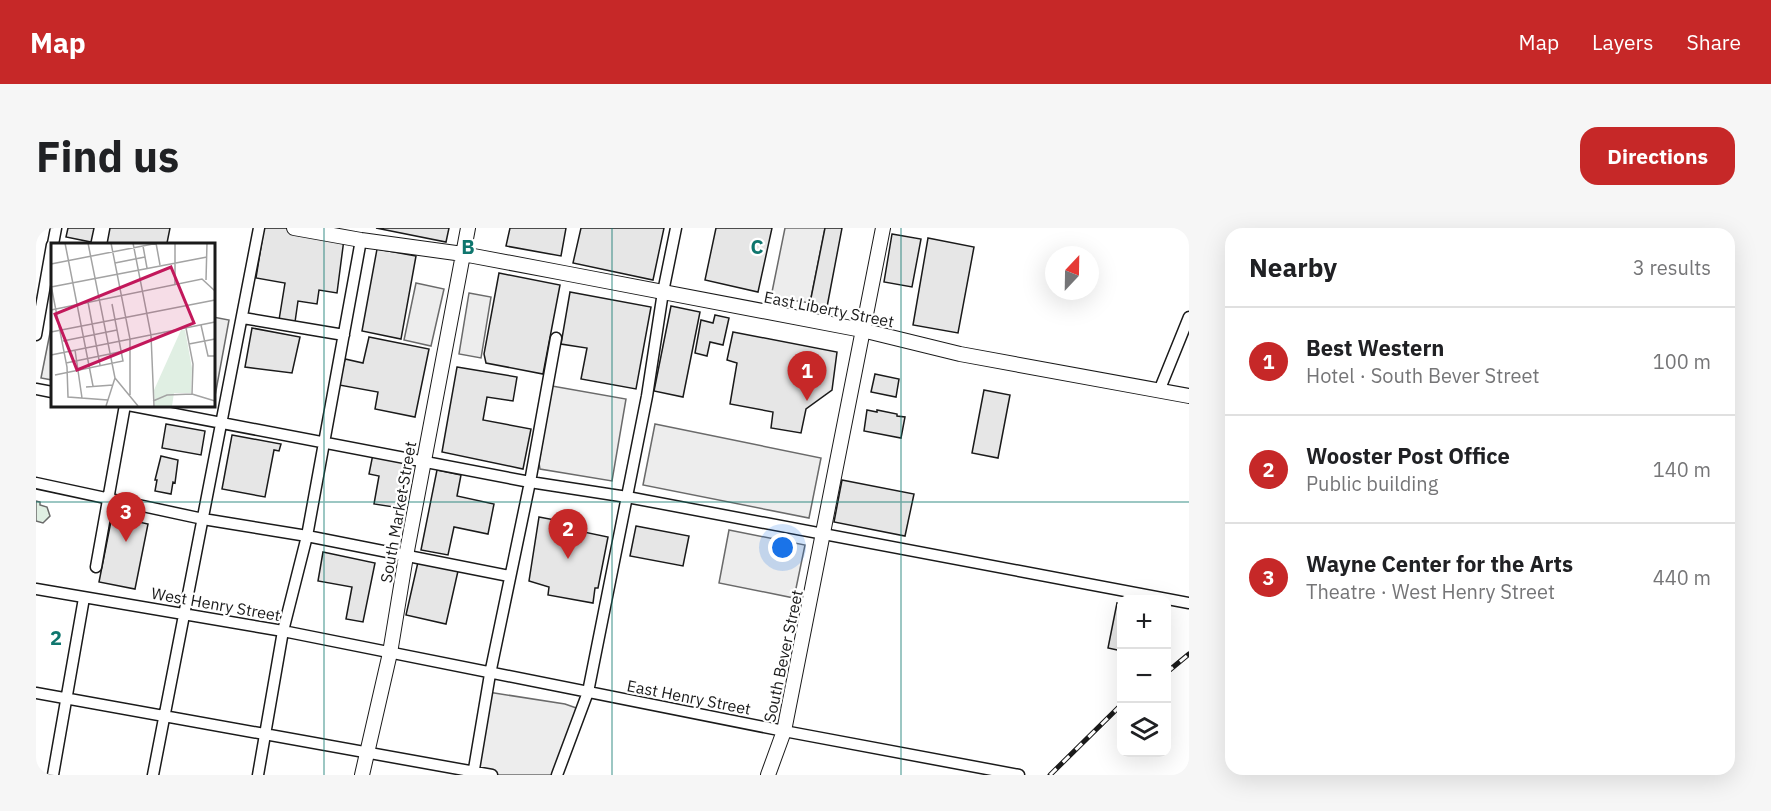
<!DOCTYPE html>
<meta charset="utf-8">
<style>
:root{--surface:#fff;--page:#f6f6f6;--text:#202124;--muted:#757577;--line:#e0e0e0;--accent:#c62828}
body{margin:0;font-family:"IBM Plex Sans",sans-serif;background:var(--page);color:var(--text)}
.controls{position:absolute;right:18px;bottom:18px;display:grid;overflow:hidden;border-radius:12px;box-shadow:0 6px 24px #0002}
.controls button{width:54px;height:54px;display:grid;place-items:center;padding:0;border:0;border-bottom:2px solid var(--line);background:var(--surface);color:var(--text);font:30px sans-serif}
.compass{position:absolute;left:1009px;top:18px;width:54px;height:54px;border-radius:50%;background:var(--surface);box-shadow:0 6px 24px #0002;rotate:22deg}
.you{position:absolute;left:747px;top:320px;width:21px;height:21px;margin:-15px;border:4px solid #fff;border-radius:50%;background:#1a73e8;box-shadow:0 0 0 9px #1a73e833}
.badge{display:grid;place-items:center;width:39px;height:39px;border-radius:50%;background:var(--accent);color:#fff;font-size:20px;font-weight:700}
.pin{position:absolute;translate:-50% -50px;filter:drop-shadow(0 2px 3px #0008)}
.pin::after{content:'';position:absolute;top:32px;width:21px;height:18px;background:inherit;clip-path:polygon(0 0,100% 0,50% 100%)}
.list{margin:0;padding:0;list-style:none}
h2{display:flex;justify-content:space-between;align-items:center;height:78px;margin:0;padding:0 24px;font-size:26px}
h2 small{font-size:20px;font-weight:400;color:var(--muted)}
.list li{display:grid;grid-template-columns:39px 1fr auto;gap:18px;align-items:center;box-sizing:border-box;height:108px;padding:0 24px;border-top:2px solid var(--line)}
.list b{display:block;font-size:22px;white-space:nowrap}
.list p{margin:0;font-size:20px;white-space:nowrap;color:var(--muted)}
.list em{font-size:20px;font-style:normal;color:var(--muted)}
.icon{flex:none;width:33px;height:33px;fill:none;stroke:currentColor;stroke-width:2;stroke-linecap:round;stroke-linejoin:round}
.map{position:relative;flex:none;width:1153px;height:547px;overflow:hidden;border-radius:18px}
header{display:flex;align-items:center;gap:36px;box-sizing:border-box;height:84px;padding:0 30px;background:var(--accent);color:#fff}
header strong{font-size:28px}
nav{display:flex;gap:33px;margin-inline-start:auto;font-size:21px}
.intro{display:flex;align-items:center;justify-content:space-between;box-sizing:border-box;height:144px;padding:0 36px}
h1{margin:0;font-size:42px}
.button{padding:15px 27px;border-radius:18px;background:var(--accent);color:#fff;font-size:21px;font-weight:700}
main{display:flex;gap:36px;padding:0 36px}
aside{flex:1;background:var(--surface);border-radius:18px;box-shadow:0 6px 24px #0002}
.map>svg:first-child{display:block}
</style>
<header>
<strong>Map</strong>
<nav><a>Map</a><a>Layers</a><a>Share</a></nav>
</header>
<div class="intro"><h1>Find us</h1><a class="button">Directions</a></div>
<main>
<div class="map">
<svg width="1153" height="547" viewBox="0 0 1153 547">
<rect width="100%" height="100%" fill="#fff"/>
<path fill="#e0efe3" stroke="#6a6a6a" stroke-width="1.5" d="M 0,273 L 4,274 L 4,277 L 11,279 L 14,288 L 7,295 L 0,293 Z"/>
<path fill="#ededed" stroke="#6a6a6a" stroke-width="1.5" d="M 749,0 L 789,0 L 774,75 L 735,69 Z
M 380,55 L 408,61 L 395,118 L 368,112 Z
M 433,65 L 455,69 L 445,130 L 423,126 Z
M 177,89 L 193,92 L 177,179 L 164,177 L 177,177 Z
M 16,95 L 16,152 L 5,150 Z
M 516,158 L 590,171 L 576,253 L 504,241 L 503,235 Z
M 619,196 L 785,230 L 773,290 L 607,257 Z
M 693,302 L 769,317 L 758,370 L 683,355 Z
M 452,464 L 529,476 L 546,482 L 521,547 L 437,547 Z"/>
<path fill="#e6e6e6" stroke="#1a1a1a" stroke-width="1.5" d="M 32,0 L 58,0 L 55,14 L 30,9 Z
M 74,0 L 134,0 L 131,15 L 135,16 L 71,16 Z
M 228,0 L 250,0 L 308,11 L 301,65 L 283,62 L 281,76 L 262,73 L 259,94 L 243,92 L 249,55 L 220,50 Z
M 340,0 L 413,0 L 410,14 Z
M 474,0 L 530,0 L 525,28 L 470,18 Z
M 545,0 L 628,0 L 617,52 L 537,35 Z
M 680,0 L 736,0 L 722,64 L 669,52 Z
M 789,0 L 806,0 L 791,79 L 774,75 Z
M 856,6 L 885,11 L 876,59 L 848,54 Z
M 892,10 L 938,19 L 922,105 L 877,97 Z
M 341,21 L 380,28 L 365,111 L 326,103 Z
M 463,45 L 524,57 L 507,146 L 450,135 L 448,126 Z
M 534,64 L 615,79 L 600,161 L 545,151 L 551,120 L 525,116 Z
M 635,78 L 664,84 L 647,169 L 618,163 Z
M 679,87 L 693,90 L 687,117 L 674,114 L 671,128 L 659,125 L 665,92 L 677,95 Z
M 216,100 L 264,109 L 256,145 L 209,139 Z
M 697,104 L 801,124 L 796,162 L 770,181 L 765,205 L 735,200 L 737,184 L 694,176 L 701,135 L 691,132 Z
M 333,109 L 393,121 L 379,189 L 339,181 L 342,164 L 303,157 L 309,131 L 327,135 Z
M 421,139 L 481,149 L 477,173 L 451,169 L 447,192 L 495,201 L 487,241 L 406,224 Z
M 839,146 L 863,151 L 860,169 L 835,164 Z
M 948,162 L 974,167 L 962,230 L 936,225 Z
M 831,182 L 841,184 L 841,182 L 861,186 L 861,188 L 869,189 L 865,210 L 828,203 Z
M 130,196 L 169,203 L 165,227 L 126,220 Z
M 196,207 L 245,216 L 243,223 L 238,222 L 229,269 L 186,261 Z
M 337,226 L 372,232 L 364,280 L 338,276 L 343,248 L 333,246 Z
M 125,228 L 142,232 L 139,255 L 137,254 L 135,266 L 119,263 L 121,252 L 119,252 Z
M 401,242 L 425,247 L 421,268 L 458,276 L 452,306 L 418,299 L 412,327 L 385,322 Z
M 806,252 L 878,266 L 869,308 L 798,294 Z
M 76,288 L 112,296 L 99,361 L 63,354 Z
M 503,289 L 535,295 L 535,299 L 538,299 L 538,302 L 572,309 L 562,360 L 559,360 L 557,375 L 512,367 L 513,359 L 493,353 Z
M 600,298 L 653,308 L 647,338 L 594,328 Z
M 287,324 L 339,335 L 327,394 L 310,391 L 316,359 L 282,353 Z
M 382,334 L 422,343 L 410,396 L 370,387 Z
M 1081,375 L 1086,376 L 1086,423 L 1072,420 Z"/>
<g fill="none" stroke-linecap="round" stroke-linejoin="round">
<defs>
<path id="minor" d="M 17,16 L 20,0
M 207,90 L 308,107
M 0,107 L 16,17
M 0,161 L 16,164
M 1123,163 L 1153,89
M 92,177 L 494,254 L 591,269 L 1153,375
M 0,255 L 167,291 L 271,308 L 473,348
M 60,339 L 89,177
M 0,361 L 247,403 L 748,503 L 983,547
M 0,465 L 456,547
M 17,547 L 48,370
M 117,547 L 223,0
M 222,547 L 247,403 L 271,308 L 325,12
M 437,547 L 454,446 L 494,254 L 520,110
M 521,547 L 552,464 L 611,168 L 627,64 L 640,0"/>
<path id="major" d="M 258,0 L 325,12 L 427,26 L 533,46 L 826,102 L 924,126 L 1153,168
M 326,547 L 354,425 L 370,328 L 432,0
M 732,547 L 748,503 L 847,0"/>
</defs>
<use href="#minor" stroke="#1a1a1a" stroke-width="13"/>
<use href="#major" stroke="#1a1a1a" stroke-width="16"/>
<use href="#minor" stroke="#fff" stroke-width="10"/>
<use href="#major" stroke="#fff" stroke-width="14"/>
<defs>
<path id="rail" d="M 1130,445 L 1153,426
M 1014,547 L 1086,476"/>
</defs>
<use href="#rail" stroke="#1a1a1a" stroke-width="5"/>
<use href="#rail" stroke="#fff" stroke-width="3" stroke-dasharray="9" stroke-linecap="butt"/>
</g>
<path fill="none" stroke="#0f766e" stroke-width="1.5" stroke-opacity="0.55" d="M 288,0 L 288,547M 576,0 L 576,547M 865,0 L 865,547M 0,274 L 1153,274"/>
<g text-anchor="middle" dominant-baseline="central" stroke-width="4.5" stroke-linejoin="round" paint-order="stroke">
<g font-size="16" fill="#1a1a1a" stroke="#fff">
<text transform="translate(793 81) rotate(11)">East Liberty Street</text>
<text transform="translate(362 284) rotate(-80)">South Market Street</text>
<text transform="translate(180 376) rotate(10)">West Henry Street</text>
<text transform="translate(747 428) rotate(-78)">South Bever Street</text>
<text transform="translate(653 469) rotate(11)">East Henry Street</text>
</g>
</g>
<g transform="translate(15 15)">
<rect width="164" height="164" fill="#fff"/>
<path d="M 130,87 L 134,87 L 141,125 L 140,150 L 123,150 L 121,163 L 104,163 L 103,147 Z" fill="#e0efe3"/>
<path fill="none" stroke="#a3a3a3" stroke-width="1.5" d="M 14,0 L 42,143M 37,0 L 64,135 L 55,163M 60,0 L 79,96 L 79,152M 82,0 L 100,92 L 103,163M 105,0 L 109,22M 92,3 L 96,25M 64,20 L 94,14M 0,21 L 107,0M 155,37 L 156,0M 0,42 L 16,124 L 17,154 L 57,157M 124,42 L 124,0M 0,44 L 156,14M 37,59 L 49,122M 0,67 L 151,36 L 164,48M 150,82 L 157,113 L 164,113M 135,85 L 142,121 L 141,151M 0,89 L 164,57M 12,98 L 66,87M 138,101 L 164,96M 24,107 L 31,155M 0,112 L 164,79M 15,120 L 78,107M 4,132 L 72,118 L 61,61M 64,135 L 87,163M 35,144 L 62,142M 102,158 L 116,152 L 141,151 L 164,158"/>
<path fill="#c2185b" fill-opacity="0.15" stroke="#c2185b" stroke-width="3" d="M 120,24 L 143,80 L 26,127 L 4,71 Z"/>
<rect width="164" height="164" fill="none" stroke="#1a1a1a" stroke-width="3"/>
</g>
<g font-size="20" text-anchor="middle" font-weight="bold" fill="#0f766e" stroke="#fff" stroke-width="4.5" stroke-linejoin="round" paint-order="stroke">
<text x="432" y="26">B</text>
<text x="721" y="26">C</text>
<text x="20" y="417">2</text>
</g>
</svg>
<div class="controls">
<button>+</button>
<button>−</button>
<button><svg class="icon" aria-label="layers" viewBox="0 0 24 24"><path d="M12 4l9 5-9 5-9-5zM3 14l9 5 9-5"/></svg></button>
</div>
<svg class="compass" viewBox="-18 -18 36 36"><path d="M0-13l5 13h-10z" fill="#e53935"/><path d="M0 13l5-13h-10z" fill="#757577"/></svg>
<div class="you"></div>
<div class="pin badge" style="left:771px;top:173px">1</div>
<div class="pin badge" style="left:532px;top:331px">2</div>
<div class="pin badge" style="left:90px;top:314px">3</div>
</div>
<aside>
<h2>Nearby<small>3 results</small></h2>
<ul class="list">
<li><span class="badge">1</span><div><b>Best Western</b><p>Hotel · South Bever Street</p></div><em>100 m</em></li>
<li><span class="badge">2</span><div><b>Wooster Post Office</b><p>Public building</p></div><em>140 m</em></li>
<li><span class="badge">3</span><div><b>Wayne Center for the Arts</b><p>Theatre · West Henry Street</p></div><em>440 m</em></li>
</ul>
</aside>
</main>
